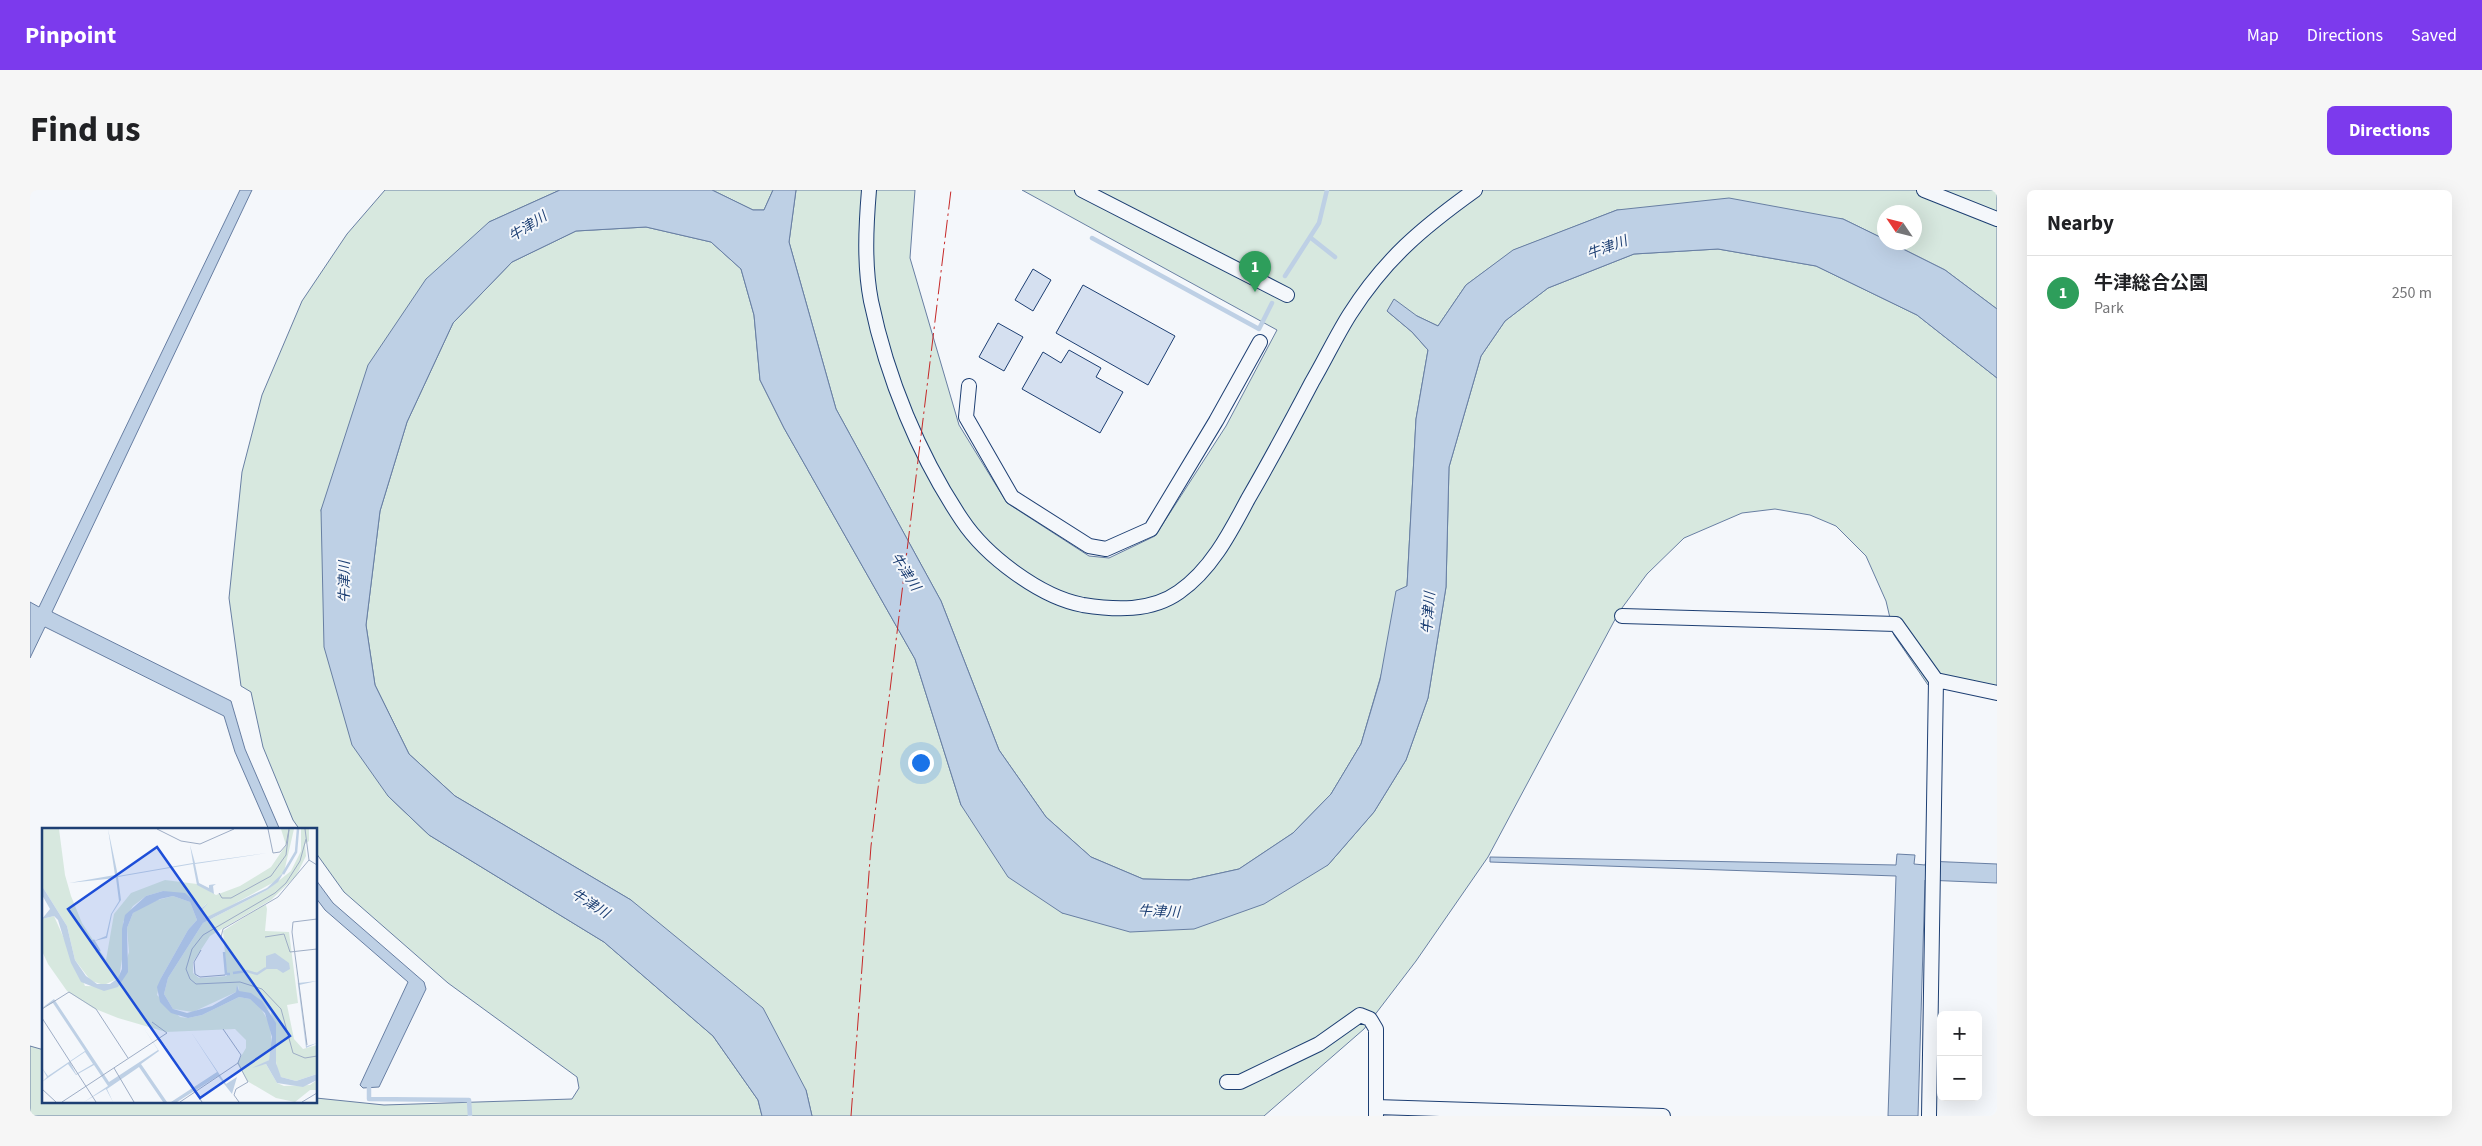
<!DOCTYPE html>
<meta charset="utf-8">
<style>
:root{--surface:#fff;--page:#f6f6f6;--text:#202124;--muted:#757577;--line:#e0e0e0;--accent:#7c3aed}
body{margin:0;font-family:"Source Sans 3","Noto Sans JP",sans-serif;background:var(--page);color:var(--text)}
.controls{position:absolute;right:15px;bottom:15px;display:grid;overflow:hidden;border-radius:8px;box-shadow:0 5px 20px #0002}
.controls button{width:45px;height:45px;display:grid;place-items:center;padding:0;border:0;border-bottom:1px solid var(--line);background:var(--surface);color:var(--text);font:25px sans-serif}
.compass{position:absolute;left:1847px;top:15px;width:45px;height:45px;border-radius:50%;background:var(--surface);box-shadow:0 5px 20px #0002;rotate:305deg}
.you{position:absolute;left:890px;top:572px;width:18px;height:18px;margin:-12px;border:4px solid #fff;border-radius:50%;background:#1a73e8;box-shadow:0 0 0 8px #1a73e833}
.badge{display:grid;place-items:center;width:32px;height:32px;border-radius:50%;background:var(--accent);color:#fff;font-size:16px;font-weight:700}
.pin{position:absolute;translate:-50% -41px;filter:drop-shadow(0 1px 2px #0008)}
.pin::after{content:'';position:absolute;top:26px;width:18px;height:15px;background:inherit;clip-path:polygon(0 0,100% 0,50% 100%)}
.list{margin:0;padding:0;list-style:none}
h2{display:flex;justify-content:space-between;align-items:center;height:65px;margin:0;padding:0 20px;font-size:21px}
h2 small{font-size:16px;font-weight:400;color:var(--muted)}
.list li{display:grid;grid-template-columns:32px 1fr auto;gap:15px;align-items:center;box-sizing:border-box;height:75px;padding:0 20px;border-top:1px solid var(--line)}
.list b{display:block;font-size:19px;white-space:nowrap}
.list p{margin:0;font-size:16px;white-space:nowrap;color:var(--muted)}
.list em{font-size:16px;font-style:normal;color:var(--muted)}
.map{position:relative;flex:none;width:1967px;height:926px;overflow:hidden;border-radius:8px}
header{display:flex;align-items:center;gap:30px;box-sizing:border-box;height:70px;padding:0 25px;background:var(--accent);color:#fff}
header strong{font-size:24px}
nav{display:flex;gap:28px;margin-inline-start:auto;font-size:18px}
.intro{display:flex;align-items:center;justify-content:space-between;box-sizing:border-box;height:120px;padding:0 30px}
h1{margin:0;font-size:35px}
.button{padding:12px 22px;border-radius:8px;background:var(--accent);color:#fff;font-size:18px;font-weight:700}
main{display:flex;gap:30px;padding:0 30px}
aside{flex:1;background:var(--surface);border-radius:8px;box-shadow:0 5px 20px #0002}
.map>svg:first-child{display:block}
</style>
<header>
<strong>Pinpoint</strong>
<nav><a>Map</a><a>Directions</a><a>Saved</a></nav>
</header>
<div class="intro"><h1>Find us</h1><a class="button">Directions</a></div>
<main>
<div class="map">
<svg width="1967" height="926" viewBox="0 0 1967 926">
<rect width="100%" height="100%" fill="#f4f7fb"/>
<path fill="#d7e8df" stroke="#687fa3" d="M 355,0 L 530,0 L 459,32 L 291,320 L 358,606 L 399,645 L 574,752 L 683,846 L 728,910 L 732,926 L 0,926 L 0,856 L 14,860 L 14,912 L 286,912 L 286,908 L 354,915 L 542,909 L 549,898 L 547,887 L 418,793 L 314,702 L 286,663 L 286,640 L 270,640 L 263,630 L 233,557 L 221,502 L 211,496 L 199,408 L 212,282 L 232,205 L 272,111 L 317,44 Z
M 682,0 L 743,0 L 734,20 L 723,20 Z
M 766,0 L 885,0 L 880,68 L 929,235 L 977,313 L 1059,366 L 1079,368 L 1125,346 L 1196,236 L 1247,140 L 992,0 L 1967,0 L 1967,119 L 1915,80 L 1861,53 L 1884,52 L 1884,22 L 1854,22 L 1854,49 L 1813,29 L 1587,20 L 1484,60 L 1436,95 L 1408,136 L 1387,126 L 1357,121 L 1382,142 L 1398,160 L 1386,229 L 1377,396 L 1331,554 L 1301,604 L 1263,643 L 1209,679 L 1159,690 L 1113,689 L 1061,667 L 1016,627 L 969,560 L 911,411 L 806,219 L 759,52 Z
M 616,37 L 681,52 L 711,79 L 724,125 L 730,190 L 754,238 L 885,469 L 931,615 L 1032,723 L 1298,675 L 1344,622 L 1376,570 L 1398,508 L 1416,397 L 1419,277 L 1451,166 L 1475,131 L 1518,98 L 1604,64 L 1688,59 L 1786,76 L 1887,125 L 1967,188 L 1967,508 L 1898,495 L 1864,445 L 1856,411 L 1836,366 L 1806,336 L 1780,325 L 1745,319 L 1712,323 L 1654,348 L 1617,384 L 1589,422 L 1458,667 L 1386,771 L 1334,839 L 1234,926 L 782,926 L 776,900 L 601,710 L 425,606 L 379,564 L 345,495 L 336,435 L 350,321 L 377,232 L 423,133 L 482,72 L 546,41 Z"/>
<path fill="#bed0e5" stroke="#687fa3" d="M 210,0 L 222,0 L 22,422 L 201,511 L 215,559 L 250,640 L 239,640 L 205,562 L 194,526 L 15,437 L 0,468 L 0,412 L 9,417 Z
M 530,0 L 682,0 L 723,20 L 734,20 L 743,0 L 766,0 L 759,52 L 806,219 L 911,411 L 969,560 L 1016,627 L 1061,667 L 1113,689 L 1159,690 L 1209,679 L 1263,643 L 1301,604 L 1331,554 L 1350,490 L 1366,401 L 1377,396 L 1386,229 L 1398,160 L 1382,142 L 1357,121 L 1364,109 L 1387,126 L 1408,136 L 1436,95 L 1483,60 L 1587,20 L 1699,8 L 1813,29 L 1854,49 L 1854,52 L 1861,53 L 1915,80 L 1967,119 L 1967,188 L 1887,125 L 1786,76 L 1688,59 L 1604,64 L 1518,98 L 1475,131 L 1451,166 L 1419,277 L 1416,397 L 1398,508 L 1376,570 L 1344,622 L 1298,675 L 1234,714 L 1164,739 L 1100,742 L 1032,723 L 978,687 L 931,615 L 885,469 L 754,238 L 730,190 L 724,125 L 711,79 L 681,52 L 616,37 L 546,41 L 482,72 L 423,133 L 377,232 L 350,321 L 336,435 L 345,495 L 379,564 L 425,606 L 601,710 L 733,818 L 776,900 L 782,926 L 732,926 L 728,910 L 683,846 L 574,752 L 399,645 L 358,606 L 322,555 L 294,457 L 291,320 L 338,175 L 396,89 L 459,32 Z
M 1867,664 L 1885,665 L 1884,674 L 1895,675 L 1896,671 L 1967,674 L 1967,693 L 1895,690 L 1888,926 L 1858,926 L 1866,686 L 1460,672 L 1460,667 L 1866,675 Z
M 286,690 L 303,713 L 394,792 L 396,799 L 349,897 L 333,898 L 330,895 L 378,792 L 295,720 L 286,708 Z"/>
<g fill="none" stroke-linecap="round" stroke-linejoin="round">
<path stroke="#bed0e5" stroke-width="4.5" d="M 1062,48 L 1229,139 L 1242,113
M 1281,48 L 1305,67
M 1255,86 L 1289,33 L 1297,0
M 339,893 L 339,909 L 439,910 L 440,926"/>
</g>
<path fill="#d5e0f0" stroke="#1d3f73" d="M 1003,79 L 1021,90 L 1003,121 L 985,110 Z
M 1053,95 L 1145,146 L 1118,195 L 1026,143 Z
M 968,133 L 993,147 L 974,181 L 949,167 Z
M 1039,160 L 1071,178 L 1066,187 L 1093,202 L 1070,243 L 992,199 L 1013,162 L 1031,173 Z"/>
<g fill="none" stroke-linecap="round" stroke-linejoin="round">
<defs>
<path id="street" d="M 839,0 C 836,36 834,75 841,111 C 857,188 889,266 932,330 C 956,366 1010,407 1053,415 C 1085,420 1121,422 1149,402 C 1181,380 1200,343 1218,309 C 1240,271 1261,232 1282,192 C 1295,170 1306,146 1320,124 C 1355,69 1392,38 1445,0
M 1052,0 L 1257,105
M 1894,0 L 1967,29
M 939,196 L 936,227 L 982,307 L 1059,356 L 1076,359 L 1121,339 L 1186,231 L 1230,152
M 1592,426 L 1866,434 L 1906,490 L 1899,926
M 1906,490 L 1967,503
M 1197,892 L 1210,892 L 1289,854 L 1330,825 L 1340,829 L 1346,839 L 1346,925
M 1346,917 L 1633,926"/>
</defs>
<use href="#street" stroke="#1d3f73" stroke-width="16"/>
<use href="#street" stroke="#f4f7fb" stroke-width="14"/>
<path stroke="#c62828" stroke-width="1" stroke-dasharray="18 4 2.5 4" stroke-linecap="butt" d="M 821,926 L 841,656 L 921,0"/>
</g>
<g text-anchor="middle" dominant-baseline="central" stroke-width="4" stroke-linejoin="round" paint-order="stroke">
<g font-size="14" font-style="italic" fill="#1d3f73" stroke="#f4f7fb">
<text transform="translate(498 37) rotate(-33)">牛津川</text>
<text transform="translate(1577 58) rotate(-20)">牛津川</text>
<text transform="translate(875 382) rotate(57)">牛津川</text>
<text transform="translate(315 392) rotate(-90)">牛津川</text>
<text transform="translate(1399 423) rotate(-86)">牛津川</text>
<text transform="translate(560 714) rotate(32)">牛津川</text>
<text transform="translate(1129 722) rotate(2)">牛津川</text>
</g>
</g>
<g transform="translate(12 638)">
<rect width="275" height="275" fill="#f4f7fb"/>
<path d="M 0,1 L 17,1 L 23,47 L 29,68 L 40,95 L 64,132 L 72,86 L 89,65 L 123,52 L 155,56 L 174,67 L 198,58 L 229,39 L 244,17 L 239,1 L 252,1 L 242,44 L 234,53 L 166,90 L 163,91 L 160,82 L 165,75 L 160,80 L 156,75 L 121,63 L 104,68 L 91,78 L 81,94 L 81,125 L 77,150 L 62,157 L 49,153 L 33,132 L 25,98 L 0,58 ZM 259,1 L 267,1 L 267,13 L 263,16 L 264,28 L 254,48 L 229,72 L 168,108 L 151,134 L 151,145 L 157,150 L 185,148 L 181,103 L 220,78 L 224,77 L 225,81 L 223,103 L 247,104 L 256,175 L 245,177 L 252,211 L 261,221 L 275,217 L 275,246 L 254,253 L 239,249 L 235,243 L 229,183 L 197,163 L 196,157 L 194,164 L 151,184 L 131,181 L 122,166 L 126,150 L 161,95 L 225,62 L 249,43 L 259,23 ZM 131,68 L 148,74 L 155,92 L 146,102 L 119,150 L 115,167 L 138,189 L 146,190 L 160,187 L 197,169 L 208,171 L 217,177 L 228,196 L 230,220 L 227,232 L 218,237 L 224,236 L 235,255 L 242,258 L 268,257 L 275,252 L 275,262 L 268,262 L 253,274 L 234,270 L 205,253 L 195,235 L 204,220 L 204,212 L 193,201 L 124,204 L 76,190 L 51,180 L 25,163 L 6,136 L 0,123 L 0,91 L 12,88 L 43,158 L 76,159 L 87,124 L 85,100 L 91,85 L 108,74 Z" fill="#d7e8df"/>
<path d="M 66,1 L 76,48 L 151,35 L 148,17 L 153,35 L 225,25 L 153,36 L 157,55 L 167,60 L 167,57 L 174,56 L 171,58 L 172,66 L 155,57 L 151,36 L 76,49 L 79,72 L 70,86 L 65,110 L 52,113 L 64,108 L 69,86 L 77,73 L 74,50 L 27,55 L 73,47 ZM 242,44 L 236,54 L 225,62 L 161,95 L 126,150 L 122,166 L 131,181 L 145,185 L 170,178 L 194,164 L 195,157 L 197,163 L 209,165 L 220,173 L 234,195 L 234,235 L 239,249 L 254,253 L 275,246 L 275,252 L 261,259 L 235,255 L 224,236 L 210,240 L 227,232 L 230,209 L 223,185 L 208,171 L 197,169 L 160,187 L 146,190 L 129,185 L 118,174 L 115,159 L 119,150 L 146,102 L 155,92 L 148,74 L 131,68 L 118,71 L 91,85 L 85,100 L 86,144 L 76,159 L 62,163 L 39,154 L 29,135 L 16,92 L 12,88 L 0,91 L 8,81 L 0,67 L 0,58 L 25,98 L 33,132 L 44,148 L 55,156 L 68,156 L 76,150 L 80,141 L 80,101 L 83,87 L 104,68 L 121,63 L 143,65 L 160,80 L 166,75 L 160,82 L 163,90 L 225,60 ZM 233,125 L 247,135 L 248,141 L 241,145 L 235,141 L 224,141 L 224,128 ZM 252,125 L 256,155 L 275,153 L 257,157 L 265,218 L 275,215 L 264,220 ZM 12,171 L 67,254 L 116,222 L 101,199 L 117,223 L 99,236 L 125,274 L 121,274 L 97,239 L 65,261 L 71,274 L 64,261 L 42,274 L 66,258 L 52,237 L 34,247 L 26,236 L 0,254 L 5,249 L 0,240 L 6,248 L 43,223 L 11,175 L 0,180 ZM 43,224 L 51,236 L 34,246 L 28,234 ZM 149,204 L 184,256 L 195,249 L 190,266 L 176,248 L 135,274 L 129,274 L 175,244 Z" fill="#bed0e5" fill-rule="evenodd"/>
<path fill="none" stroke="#bed0e5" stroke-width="2.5" d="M 241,46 L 254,24 L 256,1M 51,112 L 57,122 L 54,124M 182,124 L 184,146 L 188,146M 191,145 L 205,143 L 215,146 L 224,140"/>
<path fill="none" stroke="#9eadc5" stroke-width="1" d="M 115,1 L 139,13 L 158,16 L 192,1M 226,1 L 231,25 L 238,24 L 244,17 L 247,1M 263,1 L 267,32 L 275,37M 264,11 L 258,33 L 244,55 L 233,65 L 161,107 L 150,121 L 144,141 L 148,151 L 154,156 L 198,154 L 220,161 L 239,181 L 251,225 L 263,230 L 275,228M 177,65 L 180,70 L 189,70 L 229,48 L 244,27 L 247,2M 179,109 L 181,101 L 236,69 L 267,32M 223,109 L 242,106 L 248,124 L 275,121M 159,122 L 152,134 L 153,146 L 158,149 L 183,147M 0,181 L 27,164 L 54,181 L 86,230M 0,190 L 54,274M 117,210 L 160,274M 265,217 L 250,104 L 251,94 L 275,91M 196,235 L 206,254 L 194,261 L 192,267 L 197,274M 72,240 L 92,274M 0,261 L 14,274M 20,274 L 125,205 L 110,194M 138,274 L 196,235 L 199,227 L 181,201M 260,274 L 275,265"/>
<path fill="#1d4ed8" fill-opacity="0.15" stroke="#1d4ed8" stroke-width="2.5" d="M 115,19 L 248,208 L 158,270 L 26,81 Z"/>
<rect width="275" height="275" fill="none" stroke="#1d3f73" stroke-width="2.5"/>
</g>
</svg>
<div class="controls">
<button>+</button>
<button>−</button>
</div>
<svg class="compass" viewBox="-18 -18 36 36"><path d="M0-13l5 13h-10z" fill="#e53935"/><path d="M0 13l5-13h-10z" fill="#757577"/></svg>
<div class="you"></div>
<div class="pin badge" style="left:1225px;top:102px;background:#2e9e5b">1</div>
</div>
<aside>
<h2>Nearby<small></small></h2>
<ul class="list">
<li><span class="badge" style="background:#2e9e5b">1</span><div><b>牛津総合公園</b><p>Park</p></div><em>250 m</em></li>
</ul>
</aside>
</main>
